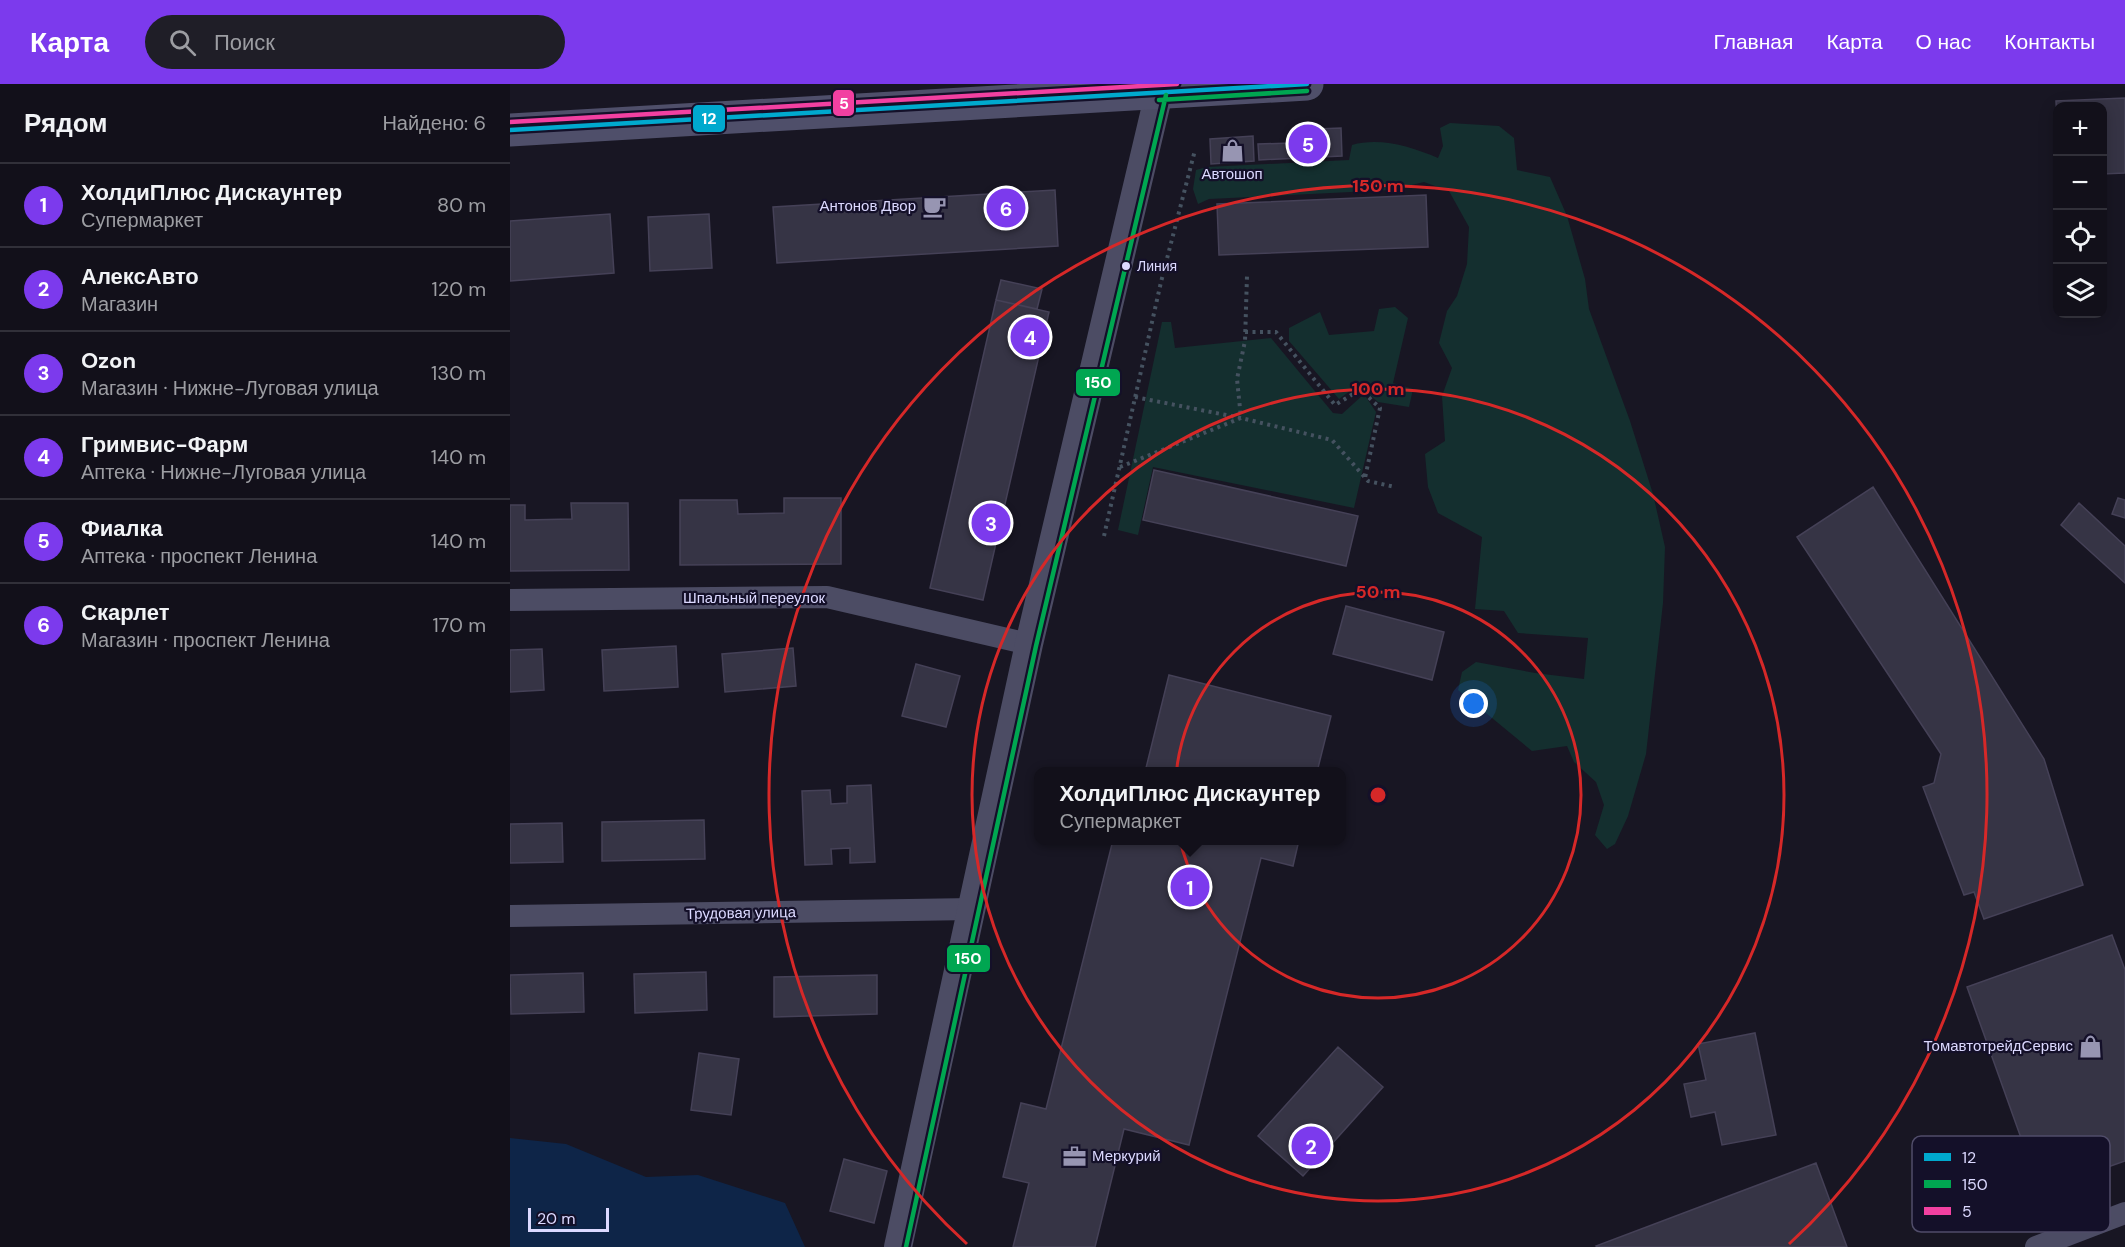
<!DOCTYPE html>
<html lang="ru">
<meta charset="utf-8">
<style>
:root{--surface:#12101a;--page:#1f1e27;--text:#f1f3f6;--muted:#9c9da2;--line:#313039;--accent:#7c3aed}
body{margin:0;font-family:"DM Sans",sans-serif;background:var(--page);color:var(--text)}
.controls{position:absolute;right:18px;top:18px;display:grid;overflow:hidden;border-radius:12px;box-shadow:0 3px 15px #0003}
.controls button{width:54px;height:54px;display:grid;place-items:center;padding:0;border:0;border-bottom:2px solid var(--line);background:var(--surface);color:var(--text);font:30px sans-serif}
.scale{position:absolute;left:18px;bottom:15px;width:81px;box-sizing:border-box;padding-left:6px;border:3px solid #dcd9ff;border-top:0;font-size:16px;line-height:21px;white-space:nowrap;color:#dcd9ff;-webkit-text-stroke:4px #141029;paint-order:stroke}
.you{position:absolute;left:964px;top:620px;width:21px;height:21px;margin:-15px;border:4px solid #fff;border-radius:50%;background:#1a73e8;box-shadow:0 0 0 9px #1a73e833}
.badge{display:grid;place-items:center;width:39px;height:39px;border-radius:50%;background:var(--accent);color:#fff;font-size:20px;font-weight:700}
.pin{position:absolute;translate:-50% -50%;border:3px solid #fff;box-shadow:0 2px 6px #0006}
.popup{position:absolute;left:524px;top:683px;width:312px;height:78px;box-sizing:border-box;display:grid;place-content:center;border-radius:12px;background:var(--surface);filter:drop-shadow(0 2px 4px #0005);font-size:20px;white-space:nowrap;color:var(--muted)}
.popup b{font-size:22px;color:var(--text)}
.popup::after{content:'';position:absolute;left:50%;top:100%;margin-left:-12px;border:12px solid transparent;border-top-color:var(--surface)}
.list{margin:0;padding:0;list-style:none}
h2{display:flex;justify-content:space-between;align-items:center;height:78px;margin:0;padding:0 24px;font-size:26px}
h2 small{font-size:20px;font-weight:400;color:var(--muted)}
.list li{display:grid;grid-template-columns:39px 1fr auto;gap:18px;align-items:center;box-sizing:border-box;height:84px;padding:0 24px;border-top:2px solid var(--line)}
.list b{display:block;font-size:22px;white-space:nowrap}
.list p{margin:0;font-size:20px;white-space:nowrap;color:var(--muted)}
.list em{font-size:20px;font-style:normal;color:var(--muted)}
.icon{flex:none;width:33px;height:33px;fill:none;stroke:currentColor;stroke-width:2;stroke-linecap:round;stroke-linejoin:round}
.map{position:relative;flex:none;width:1615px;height:1163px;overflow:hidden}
header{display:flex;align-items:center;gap:36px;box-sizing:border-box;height:84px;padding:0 30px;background:var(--accent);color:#fff}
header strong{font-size:28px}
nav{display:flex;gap:33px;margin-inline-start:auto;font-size:21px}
.search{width:420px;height:54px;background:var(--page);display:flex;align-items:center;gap:15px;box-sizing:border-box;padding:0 21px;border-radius:33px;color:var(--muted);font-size:22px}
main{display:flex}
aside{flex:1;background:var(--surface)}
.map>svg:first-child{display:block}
</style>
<header>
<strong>Карта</strong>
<div class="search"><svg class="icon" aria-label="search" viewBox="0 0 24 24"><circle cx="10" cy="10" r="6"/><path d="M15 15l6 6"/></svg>Поиск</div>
<nav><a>Главная</a><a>Карта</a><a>О нас</a><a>Контакты</a></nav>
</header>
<main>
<aside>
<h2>Рядом<small>Найдено: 6</small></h2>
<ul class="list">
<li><span class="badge">1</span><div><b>ХолдиПлюс Дискаунтер</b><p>Супермаркет</p></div><em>80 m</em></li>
<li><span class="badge">2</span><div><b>АлексАвто</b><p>Магазин</p></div><em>120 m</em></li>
<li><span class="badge">3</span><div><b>Ozon</b><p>Магазин · Нижне-Луговая улица</p></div><em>130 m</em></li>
<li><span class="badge">4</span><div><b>Гримвис-Фарм</b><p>Аптека · Нижне-Луговая улица</p></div><em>140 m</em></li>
<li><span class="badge">5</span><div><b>Фиалка</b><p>Аптека · проспект Ленина</p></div><em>140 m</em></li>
<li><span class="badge">6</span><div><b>Скарлет</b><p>Магазин · проспект Ленина</p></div><em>170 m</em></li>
</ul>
</aside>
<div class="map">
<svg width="1615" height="1163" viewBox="0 0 1615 1163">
<rect width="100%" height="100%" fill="#181623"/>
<path fill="#142f2f" d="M 940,39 L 989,42 L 1004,54 L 1007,86 L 1040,93 L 1057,132 L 1075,195 L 1079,225 L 1120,337 L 1143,410 L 1155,463 L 1153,519 L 1136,670 L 1118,732 L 1105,760 L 1097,765 L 1085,751 L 1094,721 L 1086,698 L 1064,678 L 1057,662 L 1022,667 L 948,606 L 952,588 L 966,578 L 1025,589 L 1074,595 L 1078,554 L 1008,549 L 994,527 L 965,525 L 972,453 L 928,429 L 918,403 L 915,370 L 935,357 L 932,312 L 942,284 L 929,259 L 937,227 L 947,212 L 957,180 L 959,143 L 939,107 L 914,98 L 881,106 L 699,115 L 688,120 L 683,105 L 686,86 L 697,83 L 839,76 L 842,61 C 871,53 901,63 928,74 L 933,62 L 930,44 Z
M 885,223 L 898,234 L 883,299 L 903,305 L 899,323 L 868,318 L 848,301 L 829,315 L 779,257 L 779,244 L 810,228 L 819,251 L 864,247 L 869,225 Z
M 652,238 L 661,238 L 665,264 L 761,254 L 823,329 L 832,330 L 854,310 L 866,328 L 844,424 L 643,383 L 628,451 L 608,446 Z"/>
<path fill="#0e2548" d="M 0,1054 L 56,1060 L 136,1093 L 188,1091 L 275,1119 L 295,1163 L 0,1163 Z"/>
<path fill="#363445" stroke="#454157" stroke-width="1.5" d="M 1615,14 L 1615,89 L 1592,90 L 1592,22 L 1548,22 L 1548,58 L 1546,17 Z
M 831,44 L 832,72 L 749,76 L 748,60 L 781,59 L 781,46 Z
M 743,52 L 744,77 L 701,80 L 700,55 Z
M 545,106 L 548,162 L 267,179 L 263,123 Z
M 916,111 L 918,163 L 709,171 L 707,120 Z
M 100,130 L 104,189 L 0,197 L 0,137 Z
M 199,130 L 202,184 L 140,187 L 138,133 Z
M 491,196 L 532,205 L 527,225 L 486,216 Z
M 486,216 L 539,228 L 473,516 L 420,504 Z
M 644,386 L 848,432 L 836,482 L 633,436 Z
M 1363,403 L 1534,675 L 1573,801 L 1474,835 L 1464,808 L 1454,811 L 1413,703 L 1424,699 L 1431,670 L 1287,453 Z
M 274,414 L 331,414 L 331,480 L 170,481 L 170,416 L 227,416 L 228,430 L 274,429 Z
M 1608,414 L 1615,416 L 1615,434 L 1602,430 Z
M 61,419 L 118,419 L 119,486 L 0,487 L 0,421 L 15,421 L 15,436 L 62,435 Z
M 1569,419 L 1615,462 L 1615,499 L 1551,441 Z
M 836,522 L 934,548 L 922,596 L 823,570 Z
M 166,562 L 168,603 L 94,607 L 92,566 Z
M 283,564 L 286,602 L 215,608 L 212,570 Z
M 32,565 L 34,606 L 0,608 L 0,566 Z
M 406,580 L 450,592 L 436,643 L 392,632 Z
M 659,591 L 821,632 L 807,688 L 635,688 Z
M 361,701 L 365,778 L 340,779 L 340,764 L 321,765 L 322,780 L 295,781 L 292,707 L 320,706 L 321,720 L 337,719 L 337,702 Z
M 194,736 L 195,775 L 92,777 L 92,738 Z
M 52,739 L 53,778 L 0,779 L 0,740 Z
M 603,756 L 789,756 L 783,782 L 751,774 L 679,1061 L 614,1045 L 585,1163 L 503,1163 L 519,1099 L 493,1093 L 511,1019 L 536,1025 Z
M 1602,851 L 1615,886 L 1615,1077 L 1530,1107 L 1457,903 Z
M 196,888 L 197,926 L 125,929 L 124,890 Z
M 73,889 L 74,928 L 1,930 L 0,891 Z
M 367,891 L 367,930 L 264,933 L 264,893 Z
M 1245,949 L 1266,1051 L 1212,1061 L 1205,1028 L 1181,1033 L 1174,1000 L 1196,996 L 1188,960 Z
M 828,963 L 873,1003 L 793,1092 L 748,1052 Z
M 189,969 L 229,975 L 221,1031 L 181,1026 Z
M 334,1075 L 377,1087 L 364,1139 L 320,1127 Z
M 1306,1079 L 1337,1163 L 1087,1163 L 1086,1162 Z"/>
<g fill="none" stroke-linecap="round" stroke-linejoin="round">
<path stroke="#455260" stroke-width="4" stroke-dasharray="3 4.5" stroke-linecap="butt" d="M 735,248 L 766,248 L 825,321 L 848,307 L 853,308 L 870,324 L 855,394
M 625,313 L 731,334 L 727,295 L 735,257 L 737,192
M 610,383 L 731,334 L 822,356 L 858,397 L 885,403
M 594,452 L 651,198 L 685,66"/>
<path stroke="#4c4c64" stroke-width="22" d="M 0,516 L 317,513 L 519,560
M 0,832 L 463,825
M 1526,1163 L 1615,1129"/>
<path stroke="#4c4c64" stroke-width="28" d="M 388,1163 L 519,560 L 649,9"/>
<path stroke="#4f4f6a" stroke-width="33" d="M 0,46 L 797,0"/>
<defs>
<path id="bus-1" d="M 0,46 L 797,0"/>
<path id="bus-2" d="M 649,16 L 797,7
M 396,1163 L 526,562 L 656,11"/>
<path id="bus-3" d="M 0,38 L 667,0"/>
</defs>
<use href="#bus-1" stroke="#141029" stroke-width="9"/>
<use href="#bus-2" stroke="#141029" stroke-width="9"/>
<use href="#bus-3" stroke="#141029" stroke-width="9"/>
<use href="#bus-1" stroke="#00a9ce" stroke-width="4.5"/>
<use href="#bus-2" stroke="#00a651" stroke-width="4.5"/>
<use href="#bus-3" stroke="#f240a1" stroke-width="4.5"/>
</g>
<g fill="none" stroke="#d62828" stroke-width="3">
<circle cx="868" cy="711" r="203"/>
<circle cx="868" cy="711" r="406"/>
<path d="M457 1160A609 609 0 1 1 1279 1160"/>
</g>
<defs>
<symbol id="shop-bare" viewBox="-9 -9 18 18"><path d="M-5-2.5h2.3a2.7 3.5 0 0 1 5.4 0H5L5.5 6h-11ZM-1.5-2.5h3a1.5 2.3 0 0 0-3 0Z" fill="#9795b2" stroke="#141029" stroke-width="2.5" paint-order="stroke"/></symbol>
<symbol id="cafe-bare" viewBox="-9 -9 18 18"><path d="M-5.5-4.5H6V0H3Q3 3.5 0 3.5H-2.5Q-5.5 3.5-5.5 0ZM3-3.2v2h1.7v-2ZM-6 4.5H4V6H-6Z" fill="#9795b2" stroke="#141029" stroke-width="2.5" paint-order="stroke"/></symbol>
<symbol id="office-bare" viewBox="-9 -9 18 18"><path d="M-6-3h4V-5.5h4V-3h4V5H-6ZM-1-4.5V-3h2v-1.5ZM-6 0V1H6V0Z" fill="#9795b2" stroke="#141029" stroke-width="2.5" paint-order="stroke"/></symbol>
</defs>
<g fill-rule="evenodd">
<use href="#shop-bare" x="706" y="50" width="33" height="33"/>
<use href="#cafe-bare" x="408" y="106" width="33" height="33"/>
<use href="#shop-bare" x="1564" y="946" width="33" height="33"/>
<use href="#office-bare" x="548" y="1056" width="33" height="33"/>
</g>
<circle fill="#dcd9ff" stroke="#141029" stroke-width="2" cx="616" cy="182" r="5"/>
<g text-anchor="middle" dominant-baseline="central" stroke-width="4.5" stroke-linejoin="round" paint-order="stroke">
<g font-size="14" fill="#dcd9ff" stroke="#141029" text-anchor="start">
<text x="627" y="182">Линия</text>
</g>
<g font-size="15" fill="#dcd9ff" stroke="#141029" text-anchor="end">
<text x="722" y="90" text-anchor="middle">Автошоп</text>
<text x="406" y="122">Антонов Двор</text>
<text x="1563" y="962">ТомавтотрейдСервис</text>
<text x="582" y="1072" text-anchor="start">Меркурий</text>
</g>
<g font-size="15" fill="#dcd9ff" stroke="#141029">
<text x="244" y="514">Шпальный переулок</text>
<text transform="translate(231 829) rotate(-1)">Трудовая улица</text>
</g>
</g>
<rect x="1402" y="1052" width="198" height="96" rx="9" fill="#141029" stroke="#504c69" stroke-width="1.5"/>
<rect x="1414" y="1069" width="27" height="8" fill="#00a9ce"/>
<rect x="1414" y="1096" width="27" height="8" fill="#00a651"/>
<rect x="1414" y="1123" width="27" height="8" fill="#f240a1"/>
<g font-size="16" fill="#dcd9ff">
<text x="1452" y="1079">12</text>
<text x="1452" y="1106">150</text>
<text x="1452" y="1133">5</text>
</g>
<circle cx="868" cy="711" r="9" fill="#d62828" stroke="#141029" stroke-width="3"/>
<g font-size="18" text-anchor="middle" font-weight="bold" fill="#d62828" stroke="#141029" stroke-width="4.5" stroke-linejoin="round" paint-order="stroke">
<text x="868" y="108">150 m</text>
<text x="868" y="311">100 m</text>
<text x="868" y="514">50 m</text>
</g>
<g stroke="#141029" stroke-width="2">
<rect x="322" y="5" width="23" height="28" rx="6" fill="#f240a1"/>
<rect x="182" y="20" width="34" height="29" rx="6" fill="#00a9ce"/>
<rect x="565" y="284" width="46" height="29" rx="6" fill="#00a651"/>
<rect x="436" y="860" width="45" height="29" rx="6" fill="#00a651"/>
</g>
<g font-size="16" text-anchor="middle" font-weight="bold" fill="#fff">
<text x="334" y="25">5</text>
<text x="199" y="40">12</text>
<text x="588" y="304">150</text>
<text x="458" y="880">150</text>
</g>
</svg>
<div class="controls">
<button>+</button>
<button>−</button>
<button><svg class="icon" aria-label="locate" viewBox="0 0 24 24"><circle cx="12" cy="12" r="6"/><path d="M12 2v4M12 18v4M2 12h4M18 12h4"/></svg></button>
<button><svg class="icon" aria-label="layers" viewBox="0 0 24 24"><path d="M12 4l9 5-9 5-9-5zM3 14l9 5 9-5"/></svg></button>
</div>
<div class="scale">20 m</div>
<div class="you"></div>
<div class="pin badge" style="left:680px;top:803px">1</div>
<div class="popup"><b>ХолдиПлюс Дискаунтер</b>Супермаркет</div>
<div class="pin badge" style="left:801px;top:1062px">2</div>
<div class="pin badge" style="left:481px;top:439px">3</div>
<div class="pin badge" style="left:520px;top:253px">4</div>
<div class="pin badge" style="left:798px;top:60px">5</div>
<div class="pin badge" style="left:496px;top:124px">6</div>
</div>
</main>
